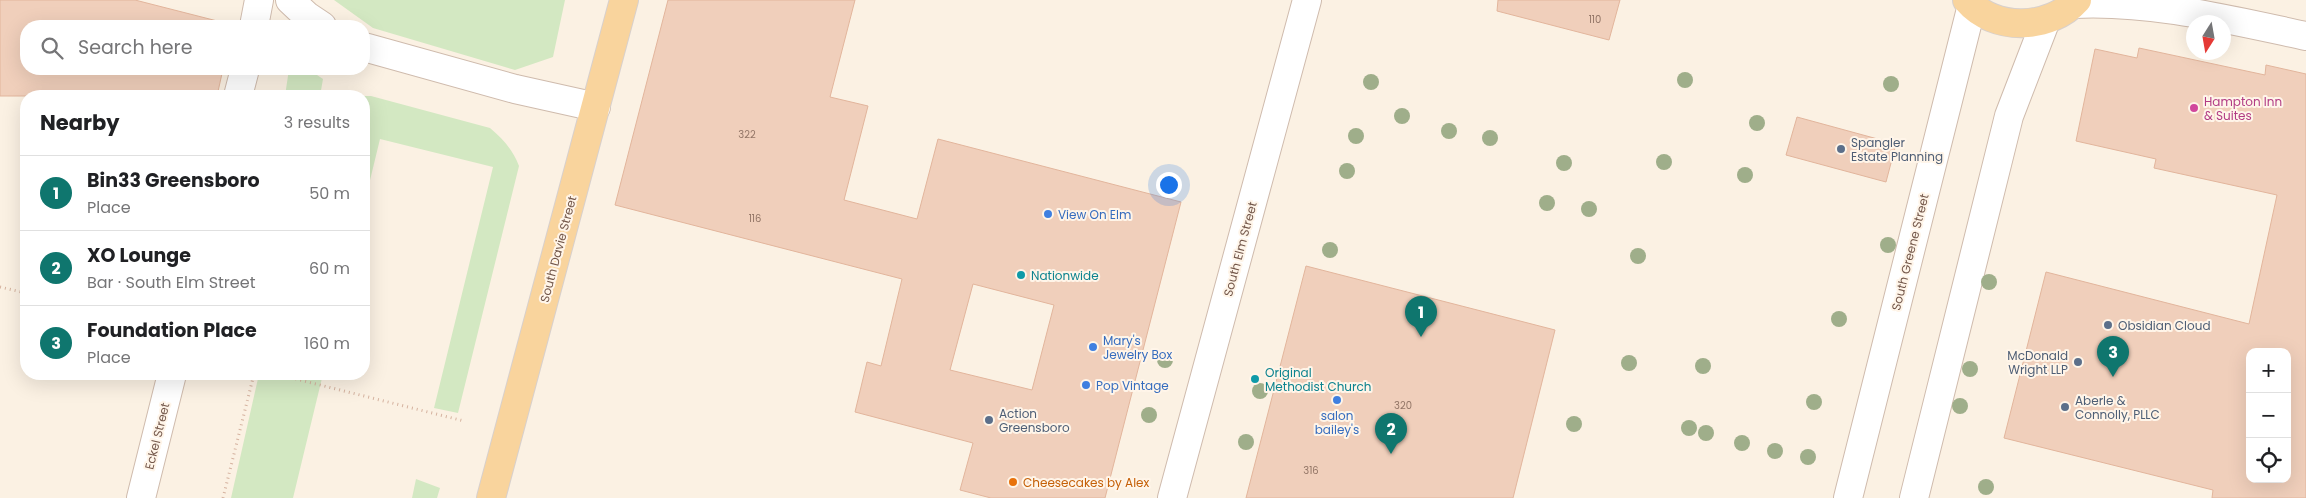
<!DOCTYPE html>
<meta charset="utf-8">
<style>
:root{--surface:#fff;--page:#f6f6f6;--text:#202124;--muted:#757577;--line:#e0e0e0;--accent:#0f766e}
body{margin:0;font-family:Poppins,sans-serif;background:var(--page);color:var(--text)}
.controls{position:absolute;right:15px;bottom:15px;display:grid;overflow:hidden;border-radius:10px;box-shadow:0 5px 20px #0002}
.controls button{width:45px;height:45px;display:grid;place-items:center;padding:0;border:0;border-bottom:1px solid var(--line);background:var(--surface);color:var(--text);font:25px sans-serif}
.compass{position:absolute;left:2186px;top:15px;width:45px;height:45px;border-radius:50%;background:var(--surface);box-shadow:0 5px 20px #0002;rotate:191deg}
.you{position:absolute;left:1168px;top:184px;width:18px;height:18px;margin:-12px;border:4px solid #fff;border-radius:50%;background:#1a73e8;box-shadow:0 0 0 8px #1a73e833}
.badge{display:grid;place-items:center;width:32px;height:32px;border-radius:50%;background:var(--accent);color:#fff;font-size:16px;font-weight:700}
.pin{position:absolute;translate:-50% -41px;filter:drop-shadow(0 1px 2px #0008)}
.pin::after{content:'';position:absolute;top:26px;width:18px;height:15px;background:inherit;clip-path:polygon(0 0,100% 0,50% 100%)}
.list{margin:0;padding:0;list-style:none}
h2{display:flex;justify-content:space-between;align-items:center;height:65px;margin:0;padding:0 20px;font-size:21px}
h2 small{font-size:16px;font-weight:400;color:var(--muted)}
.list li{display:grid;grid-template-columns:32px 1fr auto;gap:15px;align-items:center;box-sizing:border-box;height:75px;padding:0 20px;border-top:1px solid var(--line)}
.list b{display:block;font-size:19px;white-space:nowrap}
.list p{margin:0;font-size:16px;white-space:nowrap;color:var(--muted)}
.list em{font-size:16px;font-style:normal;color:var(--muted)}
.icon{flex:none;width:28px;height:28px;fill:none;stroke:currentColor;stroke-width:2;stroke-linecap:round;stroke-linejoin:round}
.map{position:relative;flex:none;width:2306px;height:498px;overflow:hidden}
.search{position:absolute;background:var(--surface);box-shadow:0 5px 20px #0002;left:20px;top:20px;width:350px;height:55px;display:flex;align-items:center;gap:12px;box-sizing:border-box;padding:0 18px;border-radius:20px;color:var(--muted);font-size:19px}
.panel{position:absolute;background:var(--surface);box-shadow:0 5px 20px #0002;left:20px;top:90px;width:350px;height:290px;border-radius:20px}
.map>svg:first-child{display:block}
</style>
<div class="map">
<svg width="2306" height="498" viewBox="0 0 2306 498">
<rect width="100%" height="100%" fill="#fbf1e3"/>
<path fill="#d3e8c2" d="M 334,0 L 565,0 L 553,57 L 515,70 L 373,28 Z
M 289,69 L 317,75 L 323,79 L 320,96 L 285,96 Z
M 361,96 L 371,96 L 490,128 C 503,139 513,150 519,166 L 458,413 L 434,408 L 493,167 L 380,139 L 364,205 L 364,96 Z
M 259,374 L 323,374 L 293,498 L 231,498 Z
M 416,479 L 440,488 L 437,498 L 412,498 Z"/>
<path fill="#f0cfbb" stroke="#e2b59c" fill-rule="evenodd" d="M 0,0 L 135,0 L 233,25 L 26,26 L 26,69 L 223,69 L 217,96 L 0,96 Z
M 668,0 L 855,0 L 830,97 L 868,106 L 844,200 L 917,219 L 938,139 L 1181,202 L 1105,498 L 991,498 L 960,490 L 973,443 L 855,412 L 867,362 L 881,366 L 902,279 L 615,205 ZM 973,284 L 1054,305 L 1032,390 L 950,370 Z
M 1498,0 L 1620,0 L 1609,40 L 1497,11 Z
M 2139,48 L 2265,75 L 2266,65 L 2306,74 L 2306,498 L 2212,498 L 2213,490 L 2004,438 L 2046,272 L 2249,324 L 2277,195 L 2154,168 L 2156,159 L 2076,141 L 2095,49 L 2137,58 ZM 2250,352 L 2287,352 L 2287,479 L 2250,479 Z
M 1797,117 L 1896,144 L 1886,182 L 1786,155 Z
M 1306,266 L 1555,330 L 1513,498 L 1246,498 Z"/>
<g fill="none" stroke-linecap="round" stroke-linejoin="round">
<defs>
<path id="minor" d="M 290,0 L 307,16 L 322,26
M 2073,4 C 2151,0 2230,20 2306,36
M 254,26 L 259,0
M 364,47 L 515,89 L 596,107
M 238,96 L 245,69
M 141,498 L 172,374
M 1172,498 L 1307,0
M 1848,498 L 1972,5
M 1914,498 L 2009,116 L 2046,20"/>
<path id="major" d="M 1967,0 C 1994,32 2050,30 2077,0
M 491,498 L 624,0"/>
</defs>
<use href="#minor" stroke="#cfbbad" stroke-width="30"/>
<use href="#major" stroke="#d8d0cc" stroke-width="30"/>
<path stroke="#d5b29f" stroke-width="3" stroke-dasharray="1 4" stroke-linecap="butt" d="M 0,287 L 26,293
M 276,374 L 464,421
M 223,498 L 254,374"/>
<use href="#minor" stroke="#fff" stroke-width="28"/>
<use href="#major" stroke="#f9d49d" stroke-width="28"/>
</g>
<g fill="#9fae8a">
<circle cx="1685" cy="80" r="8"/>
<circle cx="1371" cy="82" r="8"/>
<circle cx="1891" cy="84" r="8"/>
<circle cx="1402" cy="116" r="8"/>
<circle cx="1757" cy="123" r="8"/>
<circle cx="1449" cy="131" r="8"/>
<circle cx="1356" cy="136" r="8"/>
<circle cx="1490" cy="138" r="8"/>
<circle cx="1664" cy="162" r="8"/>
<circle cx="1564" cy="163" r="8"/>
<circle cx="1347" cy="171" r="8"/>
<circle cx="1745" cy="175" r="8"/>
<circle cx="1547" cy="203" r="8"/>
<circle cx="1589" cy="209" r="8"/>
<circle cx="1888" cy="245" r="8"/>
<circle cx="1330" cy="250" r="8"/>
<circle cx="1638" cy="256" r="8"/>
<circle cx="1989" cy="282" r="8"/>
<circle cx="1839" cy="319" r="8"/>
<circle cx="1165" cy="360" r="8"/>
<circle cx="1629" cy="363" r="8"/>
<circle cx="1703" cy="366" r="8"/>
<circle cx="1970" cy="369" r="8"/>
<circle cx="1260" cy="391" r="8"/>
<circle cx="1814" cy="402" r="8"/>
<circle cx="1960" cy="406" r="8"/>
<circle cx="1149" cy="415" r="8"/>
<circle cx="1574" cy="424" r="8"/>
<circle cx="1689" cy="428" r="8"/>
<circle cx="1706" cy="433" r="8"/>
<circle cx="1246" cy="442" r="8"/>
<circle cx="1742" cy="443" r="8"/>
<circle cx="1775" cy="451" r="8"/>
<circle cx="1808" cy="457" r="8"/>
<circle cx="1986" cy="487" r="8"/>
</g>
<circle fill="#d1479c" stroke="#fff5e9" stroke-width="2" cx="2194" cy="108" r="5"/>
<g fill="#5c6f8a" stroke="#fff5e9" stroke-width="2">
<circle cx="1841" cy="149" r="5"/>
<circle cx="2108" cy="325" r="5"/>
<circle cx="2078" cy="362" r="5"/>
<circle cx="2065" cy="407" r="5"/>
<circle cx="989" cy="420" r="5"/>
</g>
<g fill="#3f7fe0" stroke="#fff5e9" stroke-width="2">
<circle cx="1048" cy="214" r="5"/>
<circle cx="1093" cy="347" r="5"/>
<circle cx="1086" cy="385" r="5"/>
<circle cx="1337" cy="400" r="5"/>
</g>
<g fill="#0f9aa8" stroke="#fff5e9" stroke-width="2">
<circle cx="1021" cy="275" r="5"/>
<circle cx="1255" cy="379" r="5"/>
</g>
<circle fill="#e8710a" stroke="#fff5e9" stroke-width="2" cx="1013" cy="482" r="5"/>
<g text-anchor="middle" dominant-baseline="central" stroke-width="4" stroke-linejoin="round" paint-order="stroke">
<g font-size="10" fill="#927566">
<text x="1595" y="19">110</text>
<text x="747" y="134">322</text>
<text x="755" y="218">116</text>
<text x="1403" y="405">320</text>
<text x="1311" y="470">316</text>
</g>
<g font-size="12" fill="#b23c85" stroke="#fff5e9" text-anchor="start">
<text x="2204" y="101">Hampton Inn<tspan x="2204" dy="14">&amp; Suites</tspan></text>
</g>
<g font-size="12" fill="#4e5e75" stroke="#fff5e9" text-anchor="start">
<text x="1851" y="142">Spangler<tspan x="1851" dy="14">Estate Planning</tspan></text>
<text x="2118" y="325">Obsidian Cloud</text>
<text x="2068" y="355" text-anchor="end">McDonald<tspan x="2068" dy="14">Wright LLP</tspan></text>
<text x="2075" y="400">Aberle &amp;<tspan x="2075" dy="14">Connolly, PLLC</tspan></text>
<text x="999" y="413">Action<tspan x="999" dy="14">Greensboro</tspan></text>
</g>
<g font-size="12" fill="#366cbe" stroke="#fff5e9" text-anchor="start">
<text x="1058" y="214">View On Elm</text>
<text x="1103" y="340">Mary's<tspan x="1103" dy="14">Jewelry Box</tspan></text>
<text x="1096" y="385">Pop Vintage</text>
<text x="1337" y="415" text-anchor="middle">salon<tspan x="1337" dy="14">bailey's</tspan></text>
</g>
<g font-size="12" fill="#73574a" stroke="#fff5e9">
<text transform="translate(558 249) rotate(-75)">South Davie Street</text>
<text transform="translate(1240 249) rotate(-75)">South Elm Street</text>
<text transform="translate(1910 252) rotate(-76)">South Greene Street</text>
<text transform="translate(157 436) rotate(-76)">Eckel Street</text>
</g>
<g font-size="12" fill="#0d838f" stroke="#fff5e9" text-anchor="start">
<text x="1031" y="275">Nationwide</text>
<text x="1265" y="372">Original<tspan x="1265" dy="14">Methodist Church</tspan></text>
</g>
<g font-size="12" fill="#c56008" stroke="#fff5e9" text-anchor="start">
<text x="1023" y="482">Cheesecakes by Alex</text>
</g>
</g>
</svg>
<div class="controls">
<button>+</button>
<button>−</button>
<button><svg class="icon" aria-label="locate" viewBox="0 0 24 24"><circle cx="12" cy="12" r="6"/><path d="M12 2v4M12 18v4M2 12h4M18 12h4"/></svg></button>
</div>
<svg class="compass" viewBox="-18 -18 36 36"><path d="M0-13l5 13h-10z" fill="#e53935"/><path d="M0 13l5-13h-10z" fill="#757577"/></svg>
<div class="you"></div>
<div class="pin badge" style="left:1421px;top:337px">1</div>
<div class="pin badge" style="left:1391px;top:454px">2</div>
<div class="pin badge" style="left:2113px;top:377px">3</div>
<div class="search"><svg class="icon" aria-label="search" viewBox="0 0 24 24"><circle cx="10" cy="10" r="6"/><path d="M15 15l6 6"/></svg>Search here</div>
<section class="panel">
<h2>Nearby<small>3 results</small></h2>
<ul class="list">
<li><span class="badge">1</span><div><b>Bin33 Greensboro</b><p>Place</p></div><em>50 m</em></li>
<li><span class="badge">2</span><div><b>XO Lounge</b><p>Bar · South Elm Street</p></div><em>60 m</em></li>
<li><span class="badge">3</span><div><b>Foundation Place</b><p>Place</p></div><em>160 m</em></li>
</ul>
</section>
</div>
